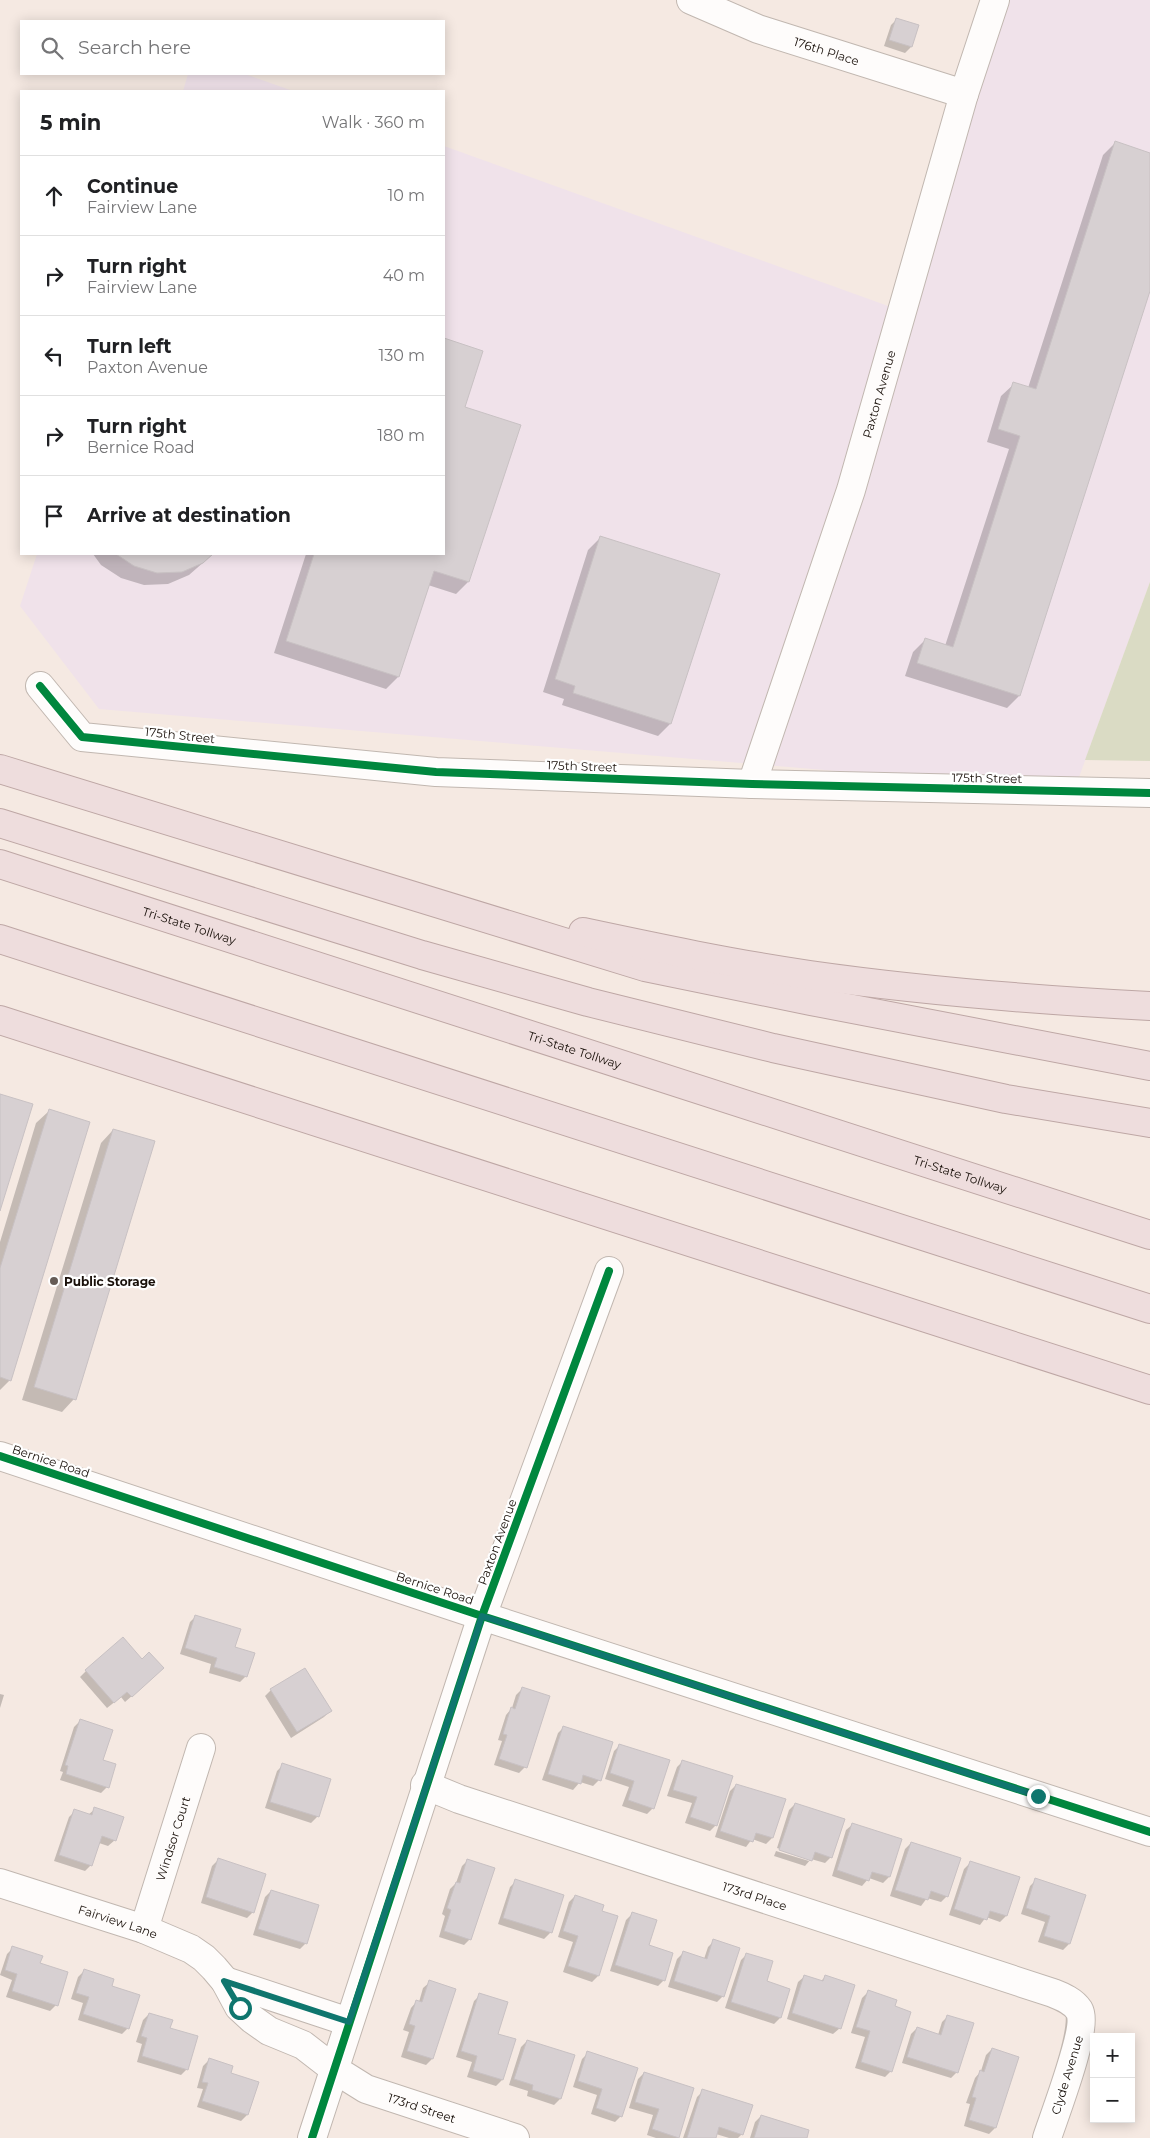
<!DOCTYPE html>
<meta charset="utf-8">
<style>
:root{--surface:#fff;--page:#f2f2f2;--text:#202124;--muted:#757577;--line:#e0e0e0}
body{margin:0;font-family:Montserrat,sans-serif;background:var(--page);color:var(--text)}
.controls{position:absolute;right:15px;bottom:15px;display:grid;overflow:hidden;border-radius:0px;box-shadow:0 2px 12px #0003}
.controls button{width:45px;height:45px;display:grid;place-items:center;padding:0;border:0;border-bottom:1px solid var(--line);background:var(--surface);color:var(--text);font:25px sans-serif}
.stop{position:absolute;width:15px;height:15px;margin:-11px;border:4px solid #0f766e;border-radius:50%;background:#fff}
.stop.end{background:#0f766e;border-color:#fff;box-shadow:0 1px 5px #0008}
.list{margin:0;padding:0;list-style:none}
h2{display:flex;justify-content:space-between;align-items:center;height:65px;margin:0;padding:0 20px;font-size:21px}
h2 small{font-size:16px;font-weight:400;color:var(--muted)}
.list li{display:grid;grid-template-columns:32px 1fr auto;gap:15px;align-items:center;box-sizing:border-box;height:80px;padding:0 20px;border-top:1px solid var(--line)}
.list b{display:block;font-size:19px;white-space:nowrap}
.list p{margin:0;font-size:16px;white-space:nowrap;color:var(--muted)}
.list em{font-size:16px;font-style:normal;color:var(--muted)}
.icon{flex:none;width:28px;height:28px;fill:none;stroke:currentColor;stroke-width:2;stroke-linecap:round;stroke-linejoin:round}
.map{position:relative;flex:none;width:1150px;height:2138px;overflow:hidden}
.search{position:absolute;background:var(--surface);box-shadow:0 2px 12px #0003;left:20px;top:20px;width:425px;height:55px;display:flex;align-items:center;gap:12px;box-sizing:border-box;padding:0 18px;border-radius:0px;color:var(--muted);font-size:19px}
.panel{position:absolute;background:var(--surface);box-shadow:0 2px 12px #0003;left:20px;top:90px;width:425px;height:465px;border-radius:0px}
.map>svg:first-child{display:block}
</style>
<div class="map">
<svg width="1150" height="2138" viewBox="0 0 1150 2138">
<rect width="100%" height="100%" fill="#f5e9e2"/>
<path fill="#f0e2ea" d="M 998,0 L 1150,0 L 1150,582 L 1074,791 L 99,709 L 20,606 L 37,554 L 444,554 L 444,146 L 902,311 Z
M 188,74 L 245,74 L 293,91 L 183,91 Z"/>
<path fill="#dadbc4" d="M 1150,582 L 1150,761 L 1085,760 Z"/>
<path fill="#0003" d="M 897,19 L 911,47 L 905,53 L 884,46 L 891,25 Z
M 1115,143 L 1150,154 L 1150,287 L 1019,696 L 1007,708 L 905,676 L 913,652 L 925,640 L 945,646 L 1009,449 L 987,442 L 1001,396 L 1014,384 L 1028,388 L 1103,155 Z
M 444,340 L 481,352 L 464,408 L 468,582 L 456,594 L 428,585 L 398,677 L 386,689 L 274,653 L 306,554 L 444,554 Z
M 601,537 L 670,724 L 658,736 L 562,705 L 564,699 L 543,692 L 588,550 Z
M 93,554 L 213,554 L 189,575 L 168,584 L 144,585 L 121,578 L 101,565 Z
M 49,1111 L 10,1380 L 0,1390 L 0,1242 L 36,1123 Z
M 113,1130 L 74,1399 L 62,1412 L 22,1400 L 101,1143 Z
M 196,1616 L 246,1676 L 240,1682 L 209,1673 L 211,1664 L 180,1654 L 190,1622 Z
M 304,1670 L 330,1711 L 324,1717 L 291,1738 L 265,1696 L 271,1690 Z
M 86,1671 L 157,1674 L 125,1702 L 121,1697 L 107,1708 L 80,1677 Z
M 522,1689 L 525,1767 L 519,1773 L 494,1765 L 502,1741 L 498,1740 L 506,1715 L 512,1708 L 516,1695 Z
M 0,1694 L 4,1695 L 0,1708 Z
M 80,1721 L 101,1761 L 107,1787 L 101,1793 L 60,1780 L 63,1772 L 60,1771 L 74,1727 Z
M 564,1727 L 599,1780 L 593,1786 L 580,1782 L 573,1790 L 542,1780 L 558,1733 Z
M 620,1745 L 653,1808 L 647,1814 L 622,1806 L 629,1787 L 605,1779 L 614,1751 Z
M 683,1761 L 716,1825 L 710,1831 L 685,1823 L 692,1803 L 667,1796 L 677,1767 Z
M 283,1765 L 329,1779 L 317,1817 L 311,1823 L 265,1808 L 277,1771 Z
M 736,1785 L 784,1800 L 772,1838 L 766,1844 L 752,1839 L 746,1847 L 715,1837 L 730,1791 Z
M 795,1804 L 831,1857 L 825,1863 L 811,1859 L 805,1866 L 774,1856 L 776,1851 L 809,1861 L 809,1859 L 777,1848 L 789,1810 Z
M 95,1809 L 115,1840 L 108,1846 L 99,1843 L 91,1865 L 85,1871 L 54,1861 L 69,1817 L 75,1811 L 88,1815 Z
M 853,1824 L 901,1840 L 889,1877 L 883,1883 L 869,1878 L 862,1886 L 832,1876 L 846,1830 Z
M 911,1843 L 947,1896 L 941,1902 L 927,1898 L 921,1906 L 890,1896 L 905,1849 Z
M 218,1860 L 253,1912 L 247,1918 L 201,1903 L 212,1866 Z
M 468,1860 L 470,1939 L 464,1945 L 439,1937 L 445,1916 L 442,1914 L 450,1889 L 456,1883 L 462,1866 Z
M 970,1863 L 1006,1916 L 1000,1922 L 986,1917 L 980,1925 L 949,1915 L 964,1869 Z
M 1036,1880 L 1069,1944 L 1063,1950 L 1038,1942 L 1045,1922 L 1021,1914 L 1030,1886 Z
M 516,1881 L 562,1895 L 550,1933 L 544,1939 L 498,1924 L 510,1887 Z
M 271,1891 L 306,1943 L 300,1949 L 253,1935 L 265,1897 Z
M 575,1896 L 598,1976 L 592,1982 L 563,1972 L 573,1942 L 558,1937 L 569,1902 Z
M 632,1914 L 664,1980 L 658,1986 L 610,1971 L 626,1920 Z
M 714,1941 L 723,1996 L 717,2002 L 668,1987 L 677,1959 L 683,1953 L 704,1959 L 708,1947 Z
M 13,1948 L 56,2005 L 50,2011 L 6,1997 L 12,1980 L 0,1975 L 7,1954 Z
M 747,1954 L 765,1982 L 789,1990 L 780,2018 L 774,2024 L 725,2008 L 741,1960 Z
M 84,1971 L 110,1987 L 128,2028 L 122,2034 L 78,2020 L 83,2003 L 71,1999 L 78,1977 Z
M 805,1976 L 821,1981 L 825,1977 L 840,2028 L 833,2034 L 787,2019 L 798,1982 Z
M 430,1982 L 432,2059 L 426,2065 L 401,2057 L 409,2032 L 403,2030 L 411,2008 L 417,2001 L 419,2002 L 423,1988 Z
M 868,1992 L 894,2007 L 891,2071 L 885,2077 L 855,2068 L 865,2037 L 851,2033 L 862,1998 Z
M 480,1995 L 497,2034 L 514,2040 L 502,2080 L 496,2086 L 467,2077 L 472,2062 L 456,2057 L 474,2001 Z
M 149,2014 L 169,2028 L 187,2069 L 181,2075 L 137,2062 L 142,2044 L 136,2042 L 143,2020 Z
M 948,2016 L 957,2072 L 951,2078 L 902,2063 L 911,2034 L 917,2028 L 938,2035 L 942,2022 Z
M 527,2041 L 574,2056 L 560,2099 L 554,2105 L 527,2096 L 528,2091 L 509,2085 L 521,2047 Z
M 992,2049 L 995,2128 L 989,2134 L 964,2126 L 970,2104 L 966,2103 L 975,2078 L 981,2071 L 986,2055 Z
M 588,2053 L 621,2116 L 615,2122 L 591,2114 L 597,2095 L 573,2087 L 582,2059 Z
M 209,2060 L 229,2074 L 247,2115 L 241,2121 L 197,2107 L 203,2089 L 197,2088 L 203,2066 Z
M 644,2073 L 678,2137 L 677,2138 L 656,2138 L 647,2135 L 653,2115 L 629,2108 L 638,2079 Z
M 703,2091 L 742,2134 L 738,2138 L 729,2138 L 716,2134 L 715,2138 L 683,2138 L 697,2097 Z
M 761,2116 L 806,2138 L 750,2138 L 755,2122 Z"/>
<path fill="#d7d0d2" stroke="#c8c1c3" d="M 896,18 L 919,25 L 912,47 L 889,40 Z
M 1115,141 L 1150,153 L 1150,291 L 1020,696 L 917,663 L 925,638 L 953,647 L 1020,436 L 998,429 L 1013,382 L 1036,389 Z
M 444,338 L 483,351 L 465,407 L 521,425 L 469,582 L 434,571 L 399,677 L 286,641 L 314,554 L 444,554 Z
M 600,536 L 720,574 L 671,724 L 573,693 L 575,686 L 555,679 Z
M 116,554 L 213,554 L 203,563 L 182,572 L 157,573 L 134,566 Z
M 0,1094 L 33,1104 L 0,1211 Z
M 49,1109 L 90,1122 L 11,1381 L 0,1377 L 0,1268 Z
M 113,1129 L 155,1141 L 76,1400 L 34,1387 Z
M 195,1615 L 241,1629 L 235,1647 L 255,1653 L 247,1677 L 214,1667 L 217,1658 L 185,1648 Z
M 123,1637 L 142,1659 L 149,1652 L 164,1668 L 132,1697 L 127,1692 L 114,1703 L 85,1670 Z
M 305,1668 L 332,1711 L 297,1732 L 270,1689 Z
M 522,1687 L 550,1696 L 527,1768 L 499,1759 L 507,1735 L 503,1734 L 511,1707 L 515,1709 Z
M 80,1719 L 113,1730 L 103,1760 L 116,1764 L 109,1788 L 66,1774 L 68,1766 L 65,1765 Z
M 563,1726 L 613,1742 L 601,1781 L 583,1775 L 581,1784 L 548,1774 Z
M 619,1744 L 670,1760 L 654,1809 L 628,1800 L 634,1781 L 610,1773 Z
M 682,1760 L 733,1776 L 717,1826 L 690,1817 L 697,1797 L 673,1790 Z
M 282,1763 L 331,1779 L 319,1817 L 270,1802 Z
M 736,1784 L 786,1799 L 773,1838 L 756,1833 L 753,1842 L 720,1831 Z
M 795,1803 L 845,1819 L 832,1858 L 815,1852 L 812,1861 L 779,1850 Z
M 94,1807 L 124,1817 L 116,1841 L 102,1836 L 92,1866 L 59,1855 L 74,1809 L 92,1815 Z
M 852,1823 L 902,1839 L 890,1877 L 872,1872 L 869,1881 L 837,1870 Z
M 911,1842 L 961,1858 L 948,1897 L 931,1891 L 928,1900 L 895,1890 Z
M 218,1858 L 266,1874 L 254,1913 L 206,1897 Z
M 467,1859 L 495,1868 L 471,1940 L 444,1931 L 451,1910 L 447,1908 L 456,1882 L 460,1883 Z
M 970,1861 L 1020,1877 L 1007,1916 L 990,1911 L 987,1920 L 954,1909 Z
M 1035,1878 L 1086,1895 L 1070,1944 L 1044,1936 L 1050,1916 L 1026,1908 Z
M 515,1879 L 564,1895 L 552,1933 L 503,1918 Z
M 271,1890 L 319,1905 L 307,1944 L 258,1929 Z
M 575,1895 L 604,1905 L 602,1911 L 618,1916 L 599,1976 L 568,1966 L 578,1936 L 563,1931 Z
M 632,1912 L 657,1920 L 649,1945 L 673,1953 L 665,1981 L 615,1965 Z
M 713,1939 L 740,1948 L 724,1997 L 674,1981 L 683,1951 L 707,1959 Z
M 12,1946 L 43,1956 L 40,1963 L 68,1972 L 58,2006 L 12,1991 L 17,1974 L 5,1970 Z
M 746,1953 L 773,1961 L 767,1981 L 790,1989 L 781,2018 L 731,2002 Z
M 84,1969 L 114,1979 L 112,1986 L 140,1995 L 129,2029 L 83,2014 L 89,1997 L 76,1993 Z
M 804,1975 L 823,1981 L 825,1975 L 855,1985 L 841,2029 L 792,2013 Z
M 429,1980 L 456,1989 L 433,2059 L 407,2051 L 415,2026 L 409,2024 L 416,2000 L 422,2002 Z
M 868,1990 L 897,2000 L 895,2006 L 911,2012 L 892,2072 L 861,2062 L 870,2031 L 856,2027 Z
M 479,1993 L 508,2002 L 498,2034 L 516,2039 L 503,2080 L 473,2071 L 477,2056 L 461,2051 Z
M 149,2013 L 173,2020 L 170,2028 L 198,2036 L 188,2070 L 142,2056 L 147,2038 L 141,2036 Z
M 947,2015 L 974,2023 L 958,2073 L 907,2057 L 917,2027 L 941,2035 Z
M 527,2040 L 575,2055 L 561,2099 L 532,2090 L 533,2085 L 514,2079 Z
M 992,2048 L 1019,2057 L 996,2128 L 969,2120 L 976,2098 L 972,2097 L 980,2070 L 984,2072 Z
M 587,2051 L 638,2068 L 622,2117 L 596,2108 L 602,2089 L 578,2081 Z
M 209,2058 L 233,2066 L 231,2073 L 259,2082 L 248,2115 L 202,2101 L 208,2083 L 202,2082 Z
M 644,2072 L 694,2088 L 679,2138 L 652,2129 L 659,2109 L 635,2102 Z
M 702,2089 L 753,2105 L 743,2135 L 719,2127 L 716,2138 L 687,2138 Z
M 761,2115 L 809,2130 L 807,2138 L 754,2138 Z"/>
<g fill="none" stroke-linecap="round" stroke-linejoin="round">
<defs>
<g id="minor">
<path id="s1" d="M 691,0 L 758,29 L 964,94"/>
<path d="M 40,686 L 82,737 L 436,772 L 752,784 L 1150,793"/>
<path id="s2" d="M 752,784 L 851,490 L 964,94 L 995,0"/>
<path d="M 0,1456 L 482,1616 L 1150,1832"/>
<path id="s3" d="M 425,1785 L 459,1799 L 1053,1993 C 1063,1997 1073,2001 1079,2010 C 1089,2027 1054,2116 1047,2138"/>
<path id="s4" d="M 0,1883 L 144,1929 L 191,1949 L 204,1958 L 214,1968 L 225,1981 L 239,2007 L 252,2019 L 269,2031 L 303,2045 L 334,2069 L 366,2089 L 515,2138"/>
<path id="s5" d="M 144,1929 L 201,1748"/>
<path d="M 225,1981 L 349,2022"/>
<path d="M 312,2138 L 482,1616 L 609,1271"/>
</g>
<g id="highway">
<path d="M 0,769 L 645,967 L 811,1001 L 1150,1066"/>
<path d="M 0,823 L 422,955 L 588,1002 L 773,1048 L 1006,1099 L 1150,1123"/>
<path id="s6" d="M 0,864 L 1150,1235"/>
<path d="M 583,932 C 658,948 734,964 810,975 C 923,991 1036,1000 1150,1006"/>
<path d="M 0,939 L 1150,1309"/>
<path d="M 0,1020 L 1150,1390"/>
</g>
</defs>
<use href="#minor" stroke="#c1b7b0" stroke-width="30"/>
<use href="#highway" stroke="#bea7a5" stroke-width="30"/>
<use href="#minor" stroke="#fefcfb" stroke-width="28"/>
<use href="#highway" stroke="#edd" stroke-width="28"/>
<defs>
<path id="cycleway" d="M 40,686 L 82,737 L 436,772 L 752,784 L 1150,793
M 0,1456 L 482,1616 L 1150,1832
M 312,2138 L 482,1616 L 609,1271"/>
</defs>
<use href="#cycleway" stroke="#fff" stroke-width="11"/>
<use href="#cycleway" stroke="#00873e" stroke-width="8"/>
</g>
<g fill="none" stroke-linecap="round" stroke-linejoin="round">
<path stroke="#0f766e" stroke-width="6" d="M 240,2008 L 224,1981 L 349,2022 L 482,1616 L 1038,1796"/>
</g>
<circle fill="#665c56" stroke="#fff" stroke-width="2" cx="54" cy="1281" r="5"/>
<g text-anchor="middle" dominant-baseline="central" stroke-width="4.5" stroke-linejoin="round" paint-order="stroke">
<g font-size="12" fill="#19100a" stroke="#fff">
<text stroke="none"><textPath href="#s1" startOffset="145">176th Place</textPath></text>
<text stroke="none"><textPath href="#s2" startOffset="410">Paxton Avenue</textPath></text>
<text transform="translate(180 735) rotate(6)">175th Street</text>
<text transform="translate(582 766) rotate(2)">175th Street</text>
<text transform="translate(987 778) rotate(1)">175th Street</text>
<text stroke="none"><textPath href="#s6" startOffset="199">Tri-State Tollway</textPath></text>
<text stroke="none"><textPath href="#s6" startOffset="604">Tri-State Tollway</textPath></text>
<text stroke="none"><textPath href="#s6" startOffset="1009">Tri-State Tollway</textPath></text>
<text transform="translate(51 1461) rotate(18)">Bernice Road</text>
<text transform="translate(497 1542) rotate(-70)">Paxton Avenue</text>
<text transform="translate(435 1588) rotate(18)">Bernice Road</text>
<text stroke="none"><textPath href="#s5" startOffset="95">Windsor Court</textPath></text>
<text stroke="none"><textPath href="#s3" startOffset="348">173rd Place</textPath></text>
<text stroke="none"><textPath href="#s4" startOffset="124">Fairview Lane</textPath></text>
<text transform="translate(1067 2075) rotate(-73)">Clyde Avenue</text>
<text stroke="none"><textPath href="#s4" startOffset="490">173rd Street</textPath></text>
</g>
<g font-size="12" font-weight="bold" fill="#19100a" stroke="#fff" text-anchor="start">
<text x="64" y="1281">Public Storage</text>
</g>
</g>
</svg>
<div class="controls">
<button>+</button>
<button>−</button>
</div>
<div class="stop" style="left:240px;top:2008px"></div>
<div class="stop end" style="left:1038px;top:1796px"></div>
<div class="search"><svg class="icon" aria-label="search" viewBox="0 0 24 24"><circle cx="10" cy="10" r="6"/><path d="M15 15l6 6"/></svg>Search here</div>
<section class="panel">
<h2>5 min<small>Walk · 360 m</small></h2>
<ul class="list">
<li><svg class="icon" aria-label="ahead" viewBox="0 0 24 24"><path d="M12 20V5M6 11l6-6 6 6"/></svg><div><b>Continue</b><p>Fairview Lane</p></div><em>10 m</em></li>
<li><svg class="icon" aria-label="right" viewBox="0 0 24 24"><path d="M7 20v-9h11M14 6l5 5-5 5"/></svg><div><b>Turn right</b><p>Fairview Lane</p></div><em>40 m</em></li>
<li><svg class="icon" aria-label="left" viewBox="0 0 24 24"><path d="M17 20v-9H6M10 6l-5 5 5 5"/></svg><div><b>Turn left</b><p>Paxton Avenue</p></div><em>130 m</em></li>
<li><svg class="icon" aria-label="right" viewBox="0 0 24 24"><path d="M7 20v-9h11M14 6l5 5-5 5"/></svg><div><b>Turn right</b><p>Bernice Road</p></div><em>180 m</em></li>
<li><svg class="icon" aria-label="arrive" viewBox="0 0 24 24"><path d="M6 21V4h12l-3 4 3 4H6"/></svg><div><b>Arrive at destination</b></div></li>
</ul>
</section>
</div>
